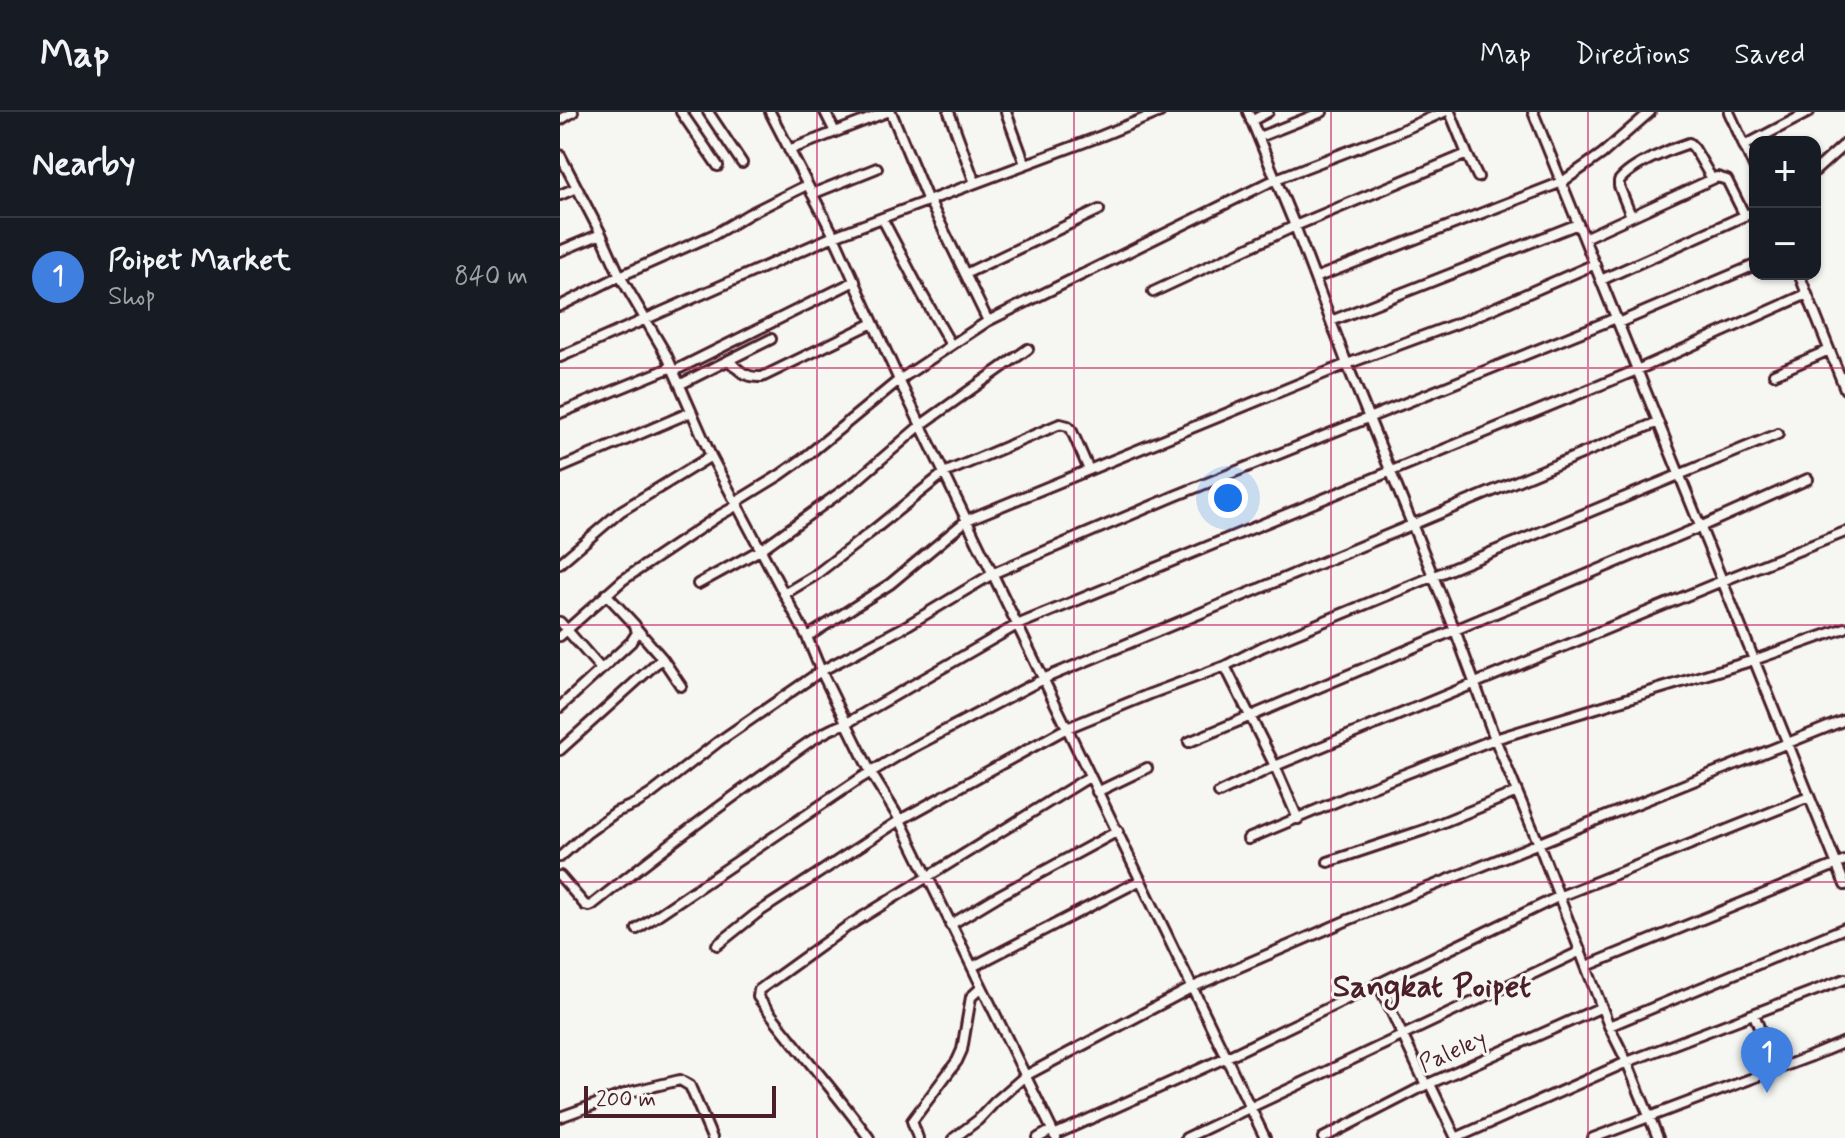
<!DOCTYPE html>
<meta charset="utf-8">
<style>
:root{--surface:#171b24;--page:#242831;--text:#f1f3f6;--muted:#9ea1a6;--line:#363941;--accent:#0f766e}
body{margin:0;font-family:Mynerve,sans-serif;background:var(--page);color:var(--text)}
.controls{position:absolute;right:24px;top:24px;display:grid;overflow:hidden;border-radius:16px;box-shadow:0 2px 6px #0004}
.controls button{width:72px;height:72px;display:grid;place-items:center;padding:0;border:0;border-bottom:2px solid var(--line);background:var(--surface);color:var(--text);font:40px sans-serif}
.scale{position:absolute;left:24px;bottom:20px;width:192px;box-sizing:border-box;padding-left:8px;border:4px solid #4a1f2b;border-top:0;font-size:22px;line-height:28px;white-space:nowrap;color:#4a1f2b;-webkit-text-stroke:6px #f6f6f2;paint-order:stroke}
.you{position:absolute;left:668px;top:386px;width:28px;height:28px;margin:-20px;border:6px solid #fff;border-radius:50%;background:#1a73e8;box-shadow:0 0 0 12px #1a73e833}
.badge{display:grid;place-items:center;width:52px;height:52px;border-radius:50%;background:var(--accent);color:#fff;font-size:26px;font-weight:700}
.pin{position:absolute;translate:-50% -66px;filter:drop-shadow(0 2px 4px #0008)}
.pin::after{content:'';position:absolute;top:42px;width:28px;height:24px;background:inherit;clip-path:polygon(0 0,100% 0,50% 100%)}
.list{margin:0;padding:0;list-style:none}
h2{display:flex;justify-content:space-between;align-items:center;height:104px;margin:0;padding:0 32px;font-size:34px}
h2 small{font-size:26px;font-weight:400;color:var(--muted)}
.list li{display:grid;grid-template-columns:52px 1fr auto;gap:24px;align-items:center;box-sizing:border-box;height:120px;padding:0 32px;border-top:2px solid var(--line)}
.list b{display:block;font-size:30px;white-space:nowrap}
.list p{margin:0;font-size:26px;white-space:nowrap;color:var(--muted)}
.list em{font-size:26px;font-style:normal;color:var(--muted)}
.map{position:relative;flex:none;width:1285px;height:1026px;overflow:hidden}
header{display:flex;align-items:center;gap:48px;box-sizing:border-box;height:112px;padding:0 40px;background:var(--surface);border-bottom:2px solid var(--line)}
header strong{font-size:38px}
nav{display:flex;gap:44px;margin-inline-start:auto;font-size:28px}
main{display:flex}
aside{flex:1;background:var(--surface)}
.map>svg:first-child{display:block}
</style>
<header>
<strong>Map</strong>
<nav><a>Map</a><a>Directions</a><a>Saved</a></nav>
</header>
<main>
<aside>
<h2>Nearby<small></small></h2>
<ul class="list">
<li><span class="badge" style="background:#3f7fe0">1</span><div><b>Poipet Market</b><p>Shop</p></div><em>840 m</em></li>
</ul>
</aside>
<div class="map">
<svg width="1285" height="1026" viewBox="0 0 1285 1026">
<rect width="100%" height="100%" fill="#f6f6f2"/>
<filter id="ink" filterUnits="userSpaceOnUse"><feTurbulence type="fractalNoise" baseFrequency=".0125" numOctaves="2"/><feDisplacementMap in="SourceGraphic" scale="16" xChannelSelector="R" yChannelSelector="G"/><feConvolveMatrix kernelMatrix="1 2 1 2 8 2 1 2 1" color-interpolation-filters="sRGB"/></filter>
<g filter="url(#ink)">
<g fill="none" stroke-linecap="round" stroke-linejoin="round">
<defs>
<path id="minor" d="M 121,0 L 158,54
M 148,0 L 182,51
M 210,0 L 274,124 L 339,268 L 705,1026
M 265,0 L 275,20
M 331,0 L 368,89
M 389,0 L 415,71
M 446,0 L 465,52
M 688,0 L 735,114 L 787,252 L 895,518 L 935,627 L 978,730 L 1049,914 L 1067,950 L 1098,1026
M 973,0 L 1285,773
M 1169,0 L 1195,57
M 0,8 L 13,0
M 691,9 L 708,0
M 699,25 L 762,0
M 1184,34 L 1249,0
M 229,38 L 327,0
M 907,42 L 918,65
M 0,43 L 41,122 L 60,164 L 107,244 L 151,344 L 247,525 L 261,559 L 311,661 L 340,708 L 496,1026
M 1255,59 L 1285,32
M 252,82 L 317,56
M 0,83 L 16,76
M 369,88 L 428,209
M 1071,104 L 1059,74 L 1059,69 C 1071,53 1110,37 1129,31 L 1134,36 L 1152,67
M 322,106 L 362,182 L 391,233
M 1024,126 L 1157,65 L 1167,68 L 1185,104
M 0,139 L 41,122
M 405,162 L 539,98
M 1239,162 L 1285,277
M 755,166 L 1002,70 L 1042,42 L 1090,0
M 1041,168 L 1195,99
M 593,180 L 735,114 L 907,42 L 890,0
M 0,194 L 60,164 L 155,122 L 189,102 L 247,73
M 771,209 L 1018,112
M 1058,211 L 1195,153
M 0,245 L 274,124 L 541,24 L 600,0
M 169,248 C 178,259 187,266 202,265 L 313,211
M 114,259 L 295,169
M 1214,262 L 1269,238
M 121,272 L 211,227
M 0,301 L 112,255
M 0,356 L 131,300
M 176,390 L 220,363 L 244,346 L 339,268 L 428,209 L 716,67 L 833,22 L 884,0
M 0,451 L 61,399 L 151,344
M 138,472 L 200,438 L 296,369 L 361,313 L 468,237
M 224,482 L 254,464 L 311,420 L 384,361 L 500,312 L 508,314 L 511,317 L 529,358
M 0,510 L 41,557
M 77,517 L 102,546 L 121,574
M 0,524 L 63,468 L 160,403 L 178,393
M 247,525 L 330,472 L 407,408 L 787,252 L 909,207 L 1035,152
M 665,554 L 715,654 L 738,707
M 0,595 L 71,530 L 77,521 L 75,513 L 46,482
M 629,630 L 1140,415 L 1248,367
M 0,638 L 102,546
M 537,680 L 587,656
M 659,681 L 715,654 L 1162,469 L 1285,420
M 688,727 L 806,677 L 935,627 L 1194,548 L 1285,516
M 0,745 L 27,721 L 56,700 L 75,692 L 91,682 L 158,630 L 261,559 L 346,514 L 434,461 L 615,384 L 1056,206
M 768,750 L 864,718 L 957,680
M 0,764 L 25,793 L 29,794 L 32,793 C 90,747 148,702 209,659 C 233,642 258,620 287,611 L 457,513 L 1077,258 L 1247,182
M 390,813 L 438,784 L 558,719
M 77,817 L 301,666 L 346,639 L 483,567 L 1098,310
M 157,833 L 196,802 L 340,708 L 507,616 L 590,582 L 665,554 L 702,535 L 1218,322
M 1027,854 L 1285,749
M 412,855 L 581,768
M 818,871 L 866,973
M 1194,902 L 1215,958
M 1049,914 L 1285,816
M 870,972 L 896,1026
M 0,1005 L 70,980 L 120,968 L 130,974 L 152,1026
M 494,1023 L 667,945 L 998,785 L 1249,685
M 309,1026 C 274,977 233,933 198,885 L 199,878 L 288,814 L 529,665
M 358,1026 L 352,1009 L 397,949 L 402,938 L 411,885 L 422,875
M 394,1026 L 418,1008 L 435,990 L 465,964 L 633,875 L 788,808 L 1285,608
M 478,1026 L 492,1018
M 626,1026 L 1021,839
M 763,1026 L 866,973 L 1042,895
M 896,1026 L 1067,950 L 1285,867
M 1033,1026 L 1249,945 L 1285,930"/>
</defs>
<use href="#minor" stroke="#4a1f2b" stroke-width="14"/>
<use href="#minor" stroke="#f6f6f2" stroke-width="8"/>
</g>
</g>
<path fill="none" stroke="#c2185b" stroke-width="2" stroke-opacity="0.55" d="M 257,0 L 257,1026M 514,0 L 514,1026M 771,0 L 771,1026M 1028,0 L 1028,1026M 0,256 L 1285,256M 0,513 L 1285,513M 0,770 L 1285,770"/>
<g text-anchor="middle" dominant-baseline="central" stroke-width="6" stroke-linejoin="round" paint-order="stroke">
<g font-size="24" fill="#4a1f2b" stroke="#f6f6f2">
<text transform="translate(893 940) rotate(-24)">Paleley</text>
</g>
<g font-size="32" font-weight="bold" fill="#4a1f2b" stroke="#f6f6f2">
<text x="872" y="875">Sangkat Poipet</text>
</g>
</g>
</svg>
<div class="controls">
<button>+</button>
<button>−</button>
</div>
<div class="scale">200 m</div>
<div class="you"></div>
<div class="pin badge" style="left:1207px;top:981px;background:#3f7fe0">1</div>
</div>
</main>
